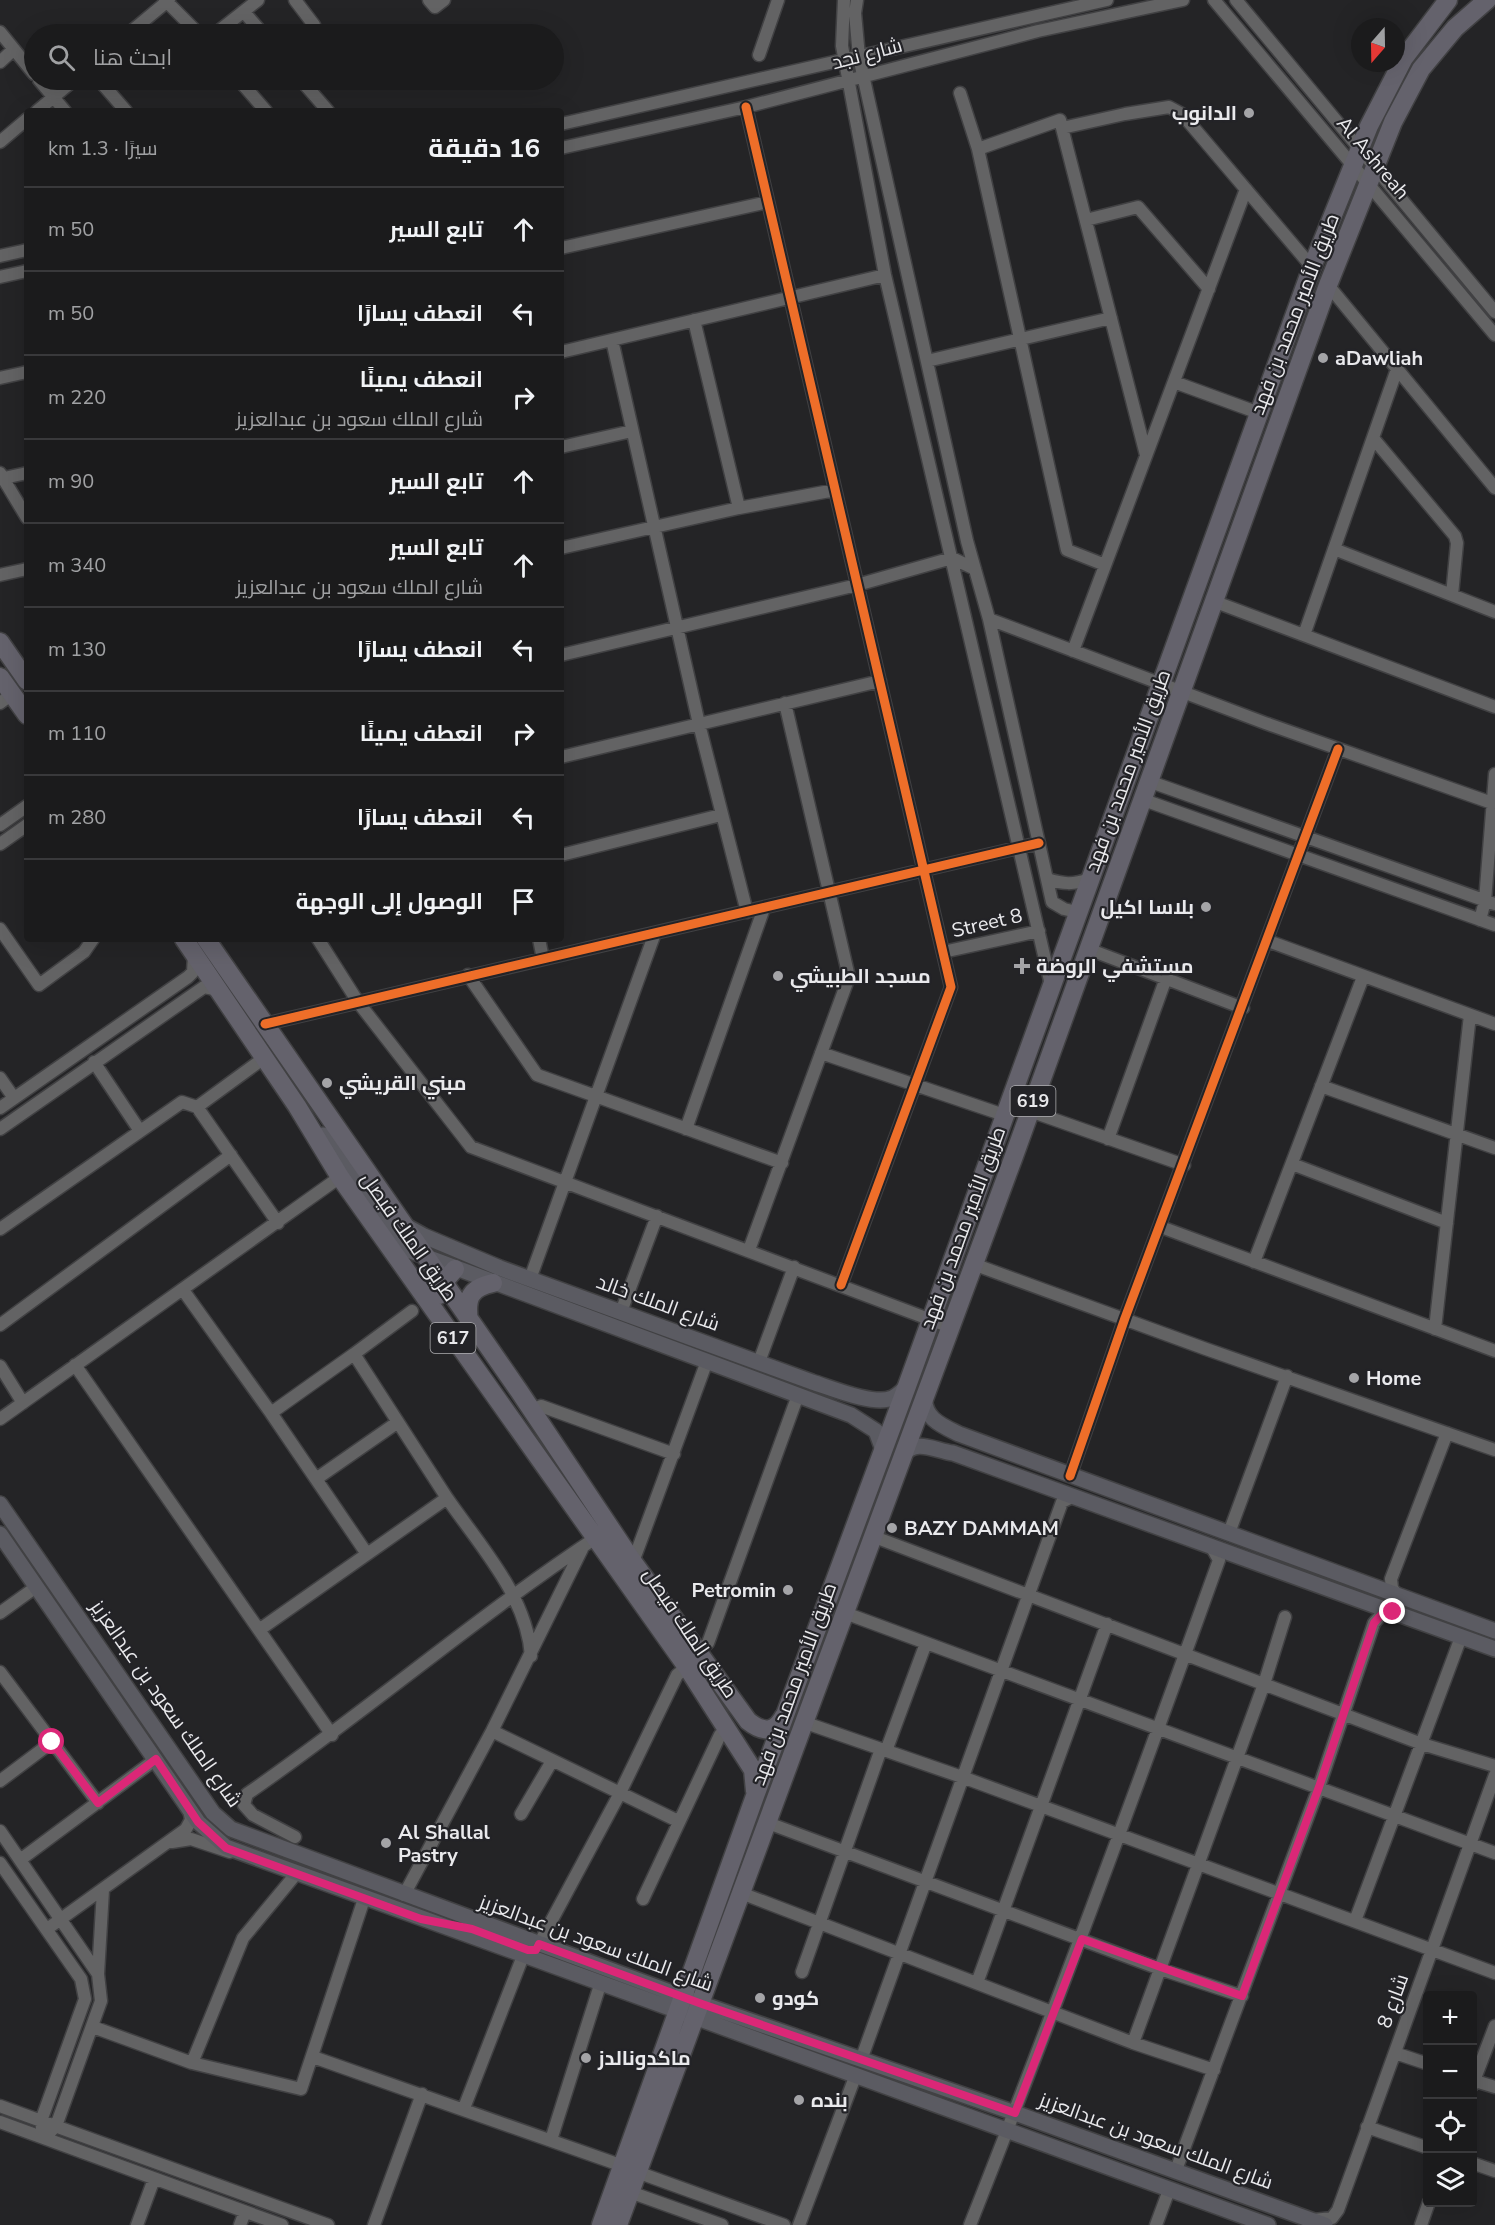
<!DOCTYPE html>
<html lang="ar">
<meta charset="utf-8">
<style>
:root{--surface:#1b1b1c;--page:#242425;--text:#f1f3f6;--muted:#a0a1a3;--line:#39393b}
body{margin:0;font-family:"Nunito Sans",Cairo,sans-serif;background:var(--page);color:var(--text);direction:rtl}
.controls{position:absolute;right:18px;bottom:18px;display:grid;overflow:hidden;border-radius:6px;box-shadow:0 6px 24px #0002}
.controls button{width:54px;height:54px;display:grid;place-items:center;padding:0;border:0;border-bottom:2px solid var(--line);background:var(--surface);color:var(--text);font:30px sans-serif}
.compass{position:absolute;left:1351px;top:18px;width:54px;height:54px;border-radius:50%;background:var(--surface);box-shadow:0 6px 24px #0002;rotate:200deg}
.stop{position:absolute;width:18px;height:18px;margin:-14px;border:4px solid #db2777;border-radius:50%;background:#fff}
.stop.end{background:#db2777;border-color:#fff;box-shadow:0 2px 6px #0008}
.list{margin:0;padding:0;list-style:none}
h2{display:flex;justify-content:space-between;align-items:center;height:78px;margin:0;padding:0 24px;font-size:26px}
h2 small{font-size:20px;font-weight:400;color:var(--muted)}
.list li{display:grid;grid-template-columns:39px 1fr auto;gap:18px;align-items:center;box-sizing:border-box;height:84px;padding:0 24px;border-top:2px solid var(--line)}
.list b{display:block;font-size:22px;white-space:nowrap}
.list p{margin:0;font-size:20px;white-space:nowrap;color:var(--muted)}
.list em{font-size:20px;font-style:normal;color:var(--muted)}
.icon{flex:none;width:33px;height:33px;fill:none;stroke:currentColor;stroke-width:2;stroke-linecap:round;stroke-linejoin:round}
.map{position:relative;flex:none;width:1495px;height:2225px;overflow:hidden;direction:ltr}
.search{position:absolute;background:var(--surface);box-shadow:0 6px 24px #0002;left:24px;top:24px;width:540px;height:66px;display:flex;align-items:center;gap:15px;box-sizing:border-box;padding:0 21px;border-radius:33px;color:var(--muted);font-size:22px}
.panel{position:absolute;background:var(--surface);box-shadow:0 6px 24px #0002;left:24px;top:108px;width:540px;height:834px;border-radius:6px;direction:rtl}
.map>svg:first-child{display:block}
</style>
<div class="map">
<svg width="1495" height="2225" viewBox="0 0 1495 2225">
<rect width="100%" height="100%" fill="#242426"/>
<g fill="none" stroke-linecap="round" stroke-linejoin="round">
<defs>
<path id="minor" d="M 165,0 L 199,34
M 295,0 L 314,25 L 302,34
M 429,0 L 435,7 L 444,0
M 844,0 L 842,46 L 885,275 L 1051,985
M 857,0 L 855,13 L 859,57 L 967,541 L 989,619 L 1052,902 L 1064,909 L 1077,912
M 1214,0 L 1495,335
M 1236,0 L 1495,312
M 244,12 L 263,34
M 0,32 L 34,74
M 128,34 L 169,0
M 215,34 L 258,0
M 759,55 L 778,0
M 0,62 L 14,49
M 39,80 L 65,111
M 99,80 L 126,111
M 239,80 L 266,111
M 301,80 L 328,111
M 960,93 L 978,149 L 1067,550 L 1105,565
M 746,107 L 951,987 L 841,1285
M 37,111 L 74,80
M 561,124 L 1107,0
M 1062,128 L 1125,114 L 1169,107 L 1182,114 L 1312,267
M 0,142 L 27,119
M 561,148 L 746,107 L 1038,31 L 1183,0
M 978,149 L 1060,120 L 1146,455
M 1086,220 L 1138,207 L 1209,289
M 561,248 L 768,202
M 0,256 L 27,250
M 0,277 L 27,271
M 1328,285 L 1495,488
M 694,320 L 739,508
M 612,340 L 699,724 L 747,912
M 561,352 L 885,275
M 927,361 L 1111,318
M 0,378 L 27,372
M 1174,382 L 1259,413
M 1373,438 L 1455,536 L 1457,543 L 1452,595
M 561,447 L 632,431
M 0,473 L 27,518
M 4,478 L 27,473
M 561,548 L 739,508 L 835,490
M 1334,549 L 1495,612
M 0,575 L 27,569
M 1213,601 L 1495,707
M 989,619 L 1265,723 L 1492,803
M 1304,635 L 1397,369
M 1073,651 L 1246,189
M 561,655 L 857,585 L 952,558 L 975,569
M 0,703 L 12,694
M 561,757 L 880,681
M 1148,781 L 1495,904
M 1141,799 L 1495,925
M 0,825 L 27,806
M 0,844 L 27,825
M 561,855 L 721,815
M 1047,879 C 1063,884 1073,885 1089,879
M 1480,920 L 1485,901 L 1495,774
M 0,929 L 39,985 L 84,952 L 93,939
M 318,939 L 358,1002 L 471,1147 L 950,1327
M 539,939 L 543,959
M 1268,941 L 1495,1024
M 1088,949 L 1243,1008
M 943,952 L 1039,931
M 468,975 L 537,1075 L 782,1163
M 265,1024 L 1039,843
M 821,1053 L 1004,1115
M 94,1062 L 140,1131
M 0,1078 L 14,1098
M 1321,1086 L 1495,1148
M 197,1107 L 264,1058
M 0,1108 L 188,977 L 193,972 L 194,955
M 1030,1111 L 1184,1165
M 0,1129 L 204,987 L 219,990
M 686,1129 L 764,908
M 1108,1139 L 1166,978
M 1292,1164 L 1447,1223
M 1161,1227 L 1495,1351
M 0,1229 L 182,1102 L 197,1107 L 278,1223
M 749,1250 L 849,977 L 785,703
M 1254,1262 L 1363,977
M 973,1264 L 1206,1349 L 1495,1450
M 530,1279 L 655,933
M 183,1290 L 271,1413
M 621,1312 L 657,1216
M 0,1325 L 231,1155
M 1435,1329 L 1470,1015
M 354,1354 L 412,1311
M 759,1362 L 794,1267
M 75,1365 L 259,1630
M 0,1366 L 23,1403
M 532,1411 L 541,1406 L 674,1454
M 0,1419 L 340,1177
M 1070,1476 L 1125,1318 L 1338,749
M 316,1479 L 398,1422
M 1229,1533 L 1287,1376
M 872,1536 L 1422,1744 L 1495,1766
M 367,1554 L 271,1413 L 354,1354 L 447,1498
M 633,1562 L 707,1361
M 1398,1596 L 1392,1588 L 1391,1579 L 1447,1433
M 0,1613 L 36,1587
M 845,1613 L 1495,1853
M 697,1651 L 708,1643 L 798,1395
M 0,1672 L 98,1803
M 803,1722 L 962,1777 L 1495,1973
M 492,1731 L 678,1821
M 332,1735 L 259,1630 L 447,1498 C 480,1546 527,1596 531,1656
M 886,1751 L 926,1643
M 0,1781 L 52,1742
M 521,1814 L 552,1761
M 768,1823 L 1160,1969 L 1242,1996
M 0,1831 L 98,1974 L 101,2001 L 56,2126 L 44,2138
M 295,1837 L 253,1815 L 244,1805 L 247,1794 C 366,1712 476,1617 597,1537
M 172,1842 L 191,1839 L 230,1852
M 20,1860 L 156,1759
M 0,1863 L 81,1979 L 85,1999 L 41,2121 L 42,2128
M 741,1893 L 1133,2043 L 1214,2070
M 404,1895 L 492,1731 L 582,1549
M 643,1899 L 720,1735
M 1355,1921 L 1461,1637
M 47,1929 L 186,1829 L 191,1820 L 189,1808
M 539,1944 L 619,1795 L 677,1675 L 687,1667
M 802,1972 L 881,1749
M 98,1974 L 103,1890
M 977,1983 L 1107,1624
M 93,2027 L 192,2063 L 301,2089 L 364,1899
M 1133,2043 L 1264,1684 L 1285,1617
M 1395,2053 L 1428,2064
M 313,2057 L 623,2166
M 861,2060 L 1062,1502 L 1074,1496
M 192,2063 L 243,1938 L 296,1874
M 1472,2080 L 1495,2087
M 1472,2086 L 1495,2026
M 0,2106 L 328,2225
M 464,2108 L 523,1956
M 0,2122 L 282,2225
M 1367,2127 L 1428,2148
M 551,2140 L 600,1985
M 1472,2163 L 1495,2171
M 1176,2170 L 1319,1787 L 1374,1623 L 1382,1614 L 1393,1612
M 637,2172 L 784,2225
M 630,2192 L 722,2225
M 1314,2220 L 1332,2218 L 1338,2210 L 1495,1775
M 137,2225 L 154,2179
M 240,2225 L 245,2212
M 374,2225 L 422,2094
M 799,2225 L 855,2077
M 970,2225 C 1057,2005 1139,1783 1219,1560 L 1211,1546
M 1156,2225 L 1169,2190
M 1421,2225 L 1429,2202"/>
<path id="major" d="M 323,1135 L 397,1239 L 408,1250 L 851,1415 L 876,1431 L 883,1450
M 404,1225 L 424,1236 L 500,1268 L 812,1382 C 831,1388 874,1406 892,1398 C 898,1396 903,1390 907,1386
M 925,1396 C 922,1418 943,1426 959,1434 L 1495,1631
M 902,1456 C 916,1437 935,1451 953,1453 L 1495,1649
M 0,1504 L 213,1813 L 231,1829 L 702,2004 L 1015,2113 L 1325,2225
M 0,1534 L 198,1822 L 226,1847 L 1268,2225"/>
<path id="highway" d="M 0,642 L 27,681
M 0,677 L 27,715
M 184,939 L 297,1106 L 340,1177 L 687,1667 L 753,1770 L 755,1791
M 206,939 L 519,1391 L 633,1562 L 748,1721 C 763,1733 775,1733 784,1716
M 439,1295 L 442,1284 L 455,1269
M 469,1322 C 466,1299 469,1288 493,1283
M 601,2225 L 755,1796 L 907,1386 L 1312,267 L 1369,126 L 1404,58 L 1448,0
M 618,2225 L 1014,1156 L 1328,285 L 1393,122 L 1421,69 L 1455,28 L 1487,0"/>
</defs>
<use href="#minor" stroke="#414143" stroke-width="15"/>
<use href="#major" stroke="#414143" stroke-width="18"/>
<use href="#highway" stroke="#414143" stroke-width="21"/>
<use href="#minor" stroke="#636364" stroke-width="12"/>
<use href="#major" stroke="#5b5b62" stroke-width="15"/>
<use href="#highway" stroke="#64626c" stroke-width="18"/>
<defs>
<path id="cycleway" d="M 746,107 L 951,987 L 841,1285
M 265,1024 L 1039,843
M 1070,1476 L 1125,1318 L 1338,749"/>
</defs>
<use href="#cycleway" stroke="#232327" stroke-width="13"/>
<use href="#cycleway" stroke="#ee6e29" stroke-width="9"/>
</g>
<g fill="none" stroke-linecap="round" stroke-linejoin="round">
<path stroke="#db2777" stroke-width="8" d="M 52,1742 L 98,1803 L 156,1759 L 198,1822 L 226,1848 L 421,1919 L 472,1929 L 528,1950 L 536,1950 L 539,1944 L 702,2004 L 1015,2113 L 1082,1939 L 1242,1996 L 1319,1787 L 1374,1623 L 1382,1614 L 1393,1612"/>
</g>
<g fill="#a4a4a7" stroke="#232327" stroke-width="2">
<circle cx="1249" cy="113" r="6"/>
<circle cx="1323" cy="358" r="6"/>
<circle cx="1206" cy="907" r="6"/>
<path d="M1019 957h6v6h6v6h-6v6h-6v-6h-6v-6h6z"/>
<circle cx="778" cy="976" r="6"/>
<circle cx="327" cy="1083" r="6"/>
<circle cx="1354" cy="1378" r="6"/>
<circle cx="892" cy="1528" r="6"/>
<circle cx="788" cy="1590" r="6"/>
<circle cx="386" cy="1843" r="6"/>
<circle cx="760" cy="1998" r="6"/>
<circle cx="586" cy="2058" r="6"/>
<circle cx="799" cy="2100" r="6"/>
</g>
<g text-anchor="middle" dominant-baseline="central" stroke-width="4.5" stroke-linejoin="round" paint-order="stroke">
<g fill="#232327" stroke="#aeaeb1" stroke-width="1.5">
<rect x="1010.5" y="1086" width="45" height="30" rx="4.5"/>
<rect x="430.5" y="1323" width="45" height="30" rx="4.5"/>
</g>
<g font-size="18" font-weight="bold" fill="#e9e9ec">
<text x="1033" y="1101">619</text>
<text x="453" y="1338">617</text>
</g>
<g font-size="20" fill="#e9e9ec" stroke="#232327">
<text transform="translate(867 54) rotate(-15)">شارع نجد</text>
<text transform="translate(1373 158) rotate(50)">Al Ashreah</text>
<text transform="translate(1295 314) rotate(-69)">طريق الأمير محمد بن فهد</text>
<text transform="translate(1128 771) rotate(-70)">طريق الأمير محمد بن فهد</text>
<text transform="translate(987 923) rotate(-13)">Street 8</text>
<text transform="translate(963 1228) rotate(-70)">طريق الأمير محمد بن فهد</text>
<text transform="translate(409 1237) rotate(55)">طريق الملك فيصل</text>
<text transform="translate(658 1303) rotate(20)">شارع الملك خالد</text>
<text transform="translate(690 1633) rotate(56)">طريق الملك فيصل</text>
<text transform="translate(794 1684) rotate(-70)">طريق الأمير محمد بن فهد</text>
<text transform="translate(166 1704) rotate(55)">شارع الملك سعود بن عبدالعزيز</text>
<text transform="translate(596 1943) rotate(20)">شارع الملك سعود بن عبدالعزيز</text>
<text transform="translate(1393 2001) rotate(-70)">شارع 8</text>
<text transform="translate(1156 2141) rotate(20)">شارع الملك سعود بن عبدالعزيز</text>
</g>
<g font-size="20" font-weight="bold" fill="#e9e9ec" stroke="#232327" text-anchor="start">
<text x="1237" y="113" text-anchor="end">الدانوب</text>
<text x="1335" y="358">aDawliah</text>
<text x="1194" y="907" text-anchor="end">بلاسا اكيل</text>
<text x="1036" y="966">مستشفي الروضة</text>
<text x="790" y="976">مسجد الطبيشي</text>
<text x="339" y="1083">مبني القريشي</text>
<text x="1366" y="1378">Home</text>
<text x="904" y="1528">BAZY DAMMAM</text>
<text x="776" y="1590" text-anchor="end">Petromin</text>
<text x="398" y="1832">Al Shallal<tspan x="398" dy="23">Pastry</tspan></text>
<text x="772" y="1998">كودو</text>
<text x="598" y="2058">ماكدونالدز</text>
<text x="811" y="2100">بنده</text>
</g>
</g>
</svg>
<div class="controls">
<button>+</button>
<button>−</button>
<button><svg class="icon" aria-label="locate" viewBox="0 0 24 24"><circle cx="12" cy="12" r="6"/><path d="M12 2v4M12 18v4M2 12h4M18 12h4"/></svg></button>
<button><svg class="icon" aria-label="layers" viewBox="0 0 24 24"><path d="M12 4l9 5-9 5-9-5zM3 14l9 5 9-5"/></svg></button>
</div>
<svg class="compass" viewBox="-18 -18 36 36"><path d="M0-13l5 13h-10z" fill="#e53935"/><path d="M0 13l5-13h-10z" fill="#a0a1a3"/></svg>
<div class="stop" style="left:52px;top:1742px"></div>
<div class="stop end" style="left:1393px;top:1612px"></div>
<div class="search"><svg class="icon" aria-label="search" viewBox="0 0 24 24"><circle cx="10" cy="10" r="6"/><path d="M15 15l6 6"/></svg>ابحث هنا</div>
<section class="panel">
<h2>16 دقيقة<small>سيرًا · 1.3 km</small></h2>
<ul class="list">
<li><svg class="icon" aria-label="ahead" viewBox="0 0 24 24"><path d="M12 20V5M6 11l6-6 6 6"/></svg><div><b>تابع السير</b></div><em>50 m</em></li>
<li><svg class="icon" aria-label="left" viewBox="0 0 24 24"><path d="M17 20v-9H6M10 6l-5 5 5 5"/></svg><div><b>انعطف يسارًا</b></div><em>50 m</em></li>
<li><svg class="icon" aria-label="right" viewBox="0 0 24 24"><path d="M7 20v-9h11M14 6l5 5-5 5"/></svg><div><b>انعطف يمينًا</b><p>شارع الملك سعود بن عبدالعزيز</p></div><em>220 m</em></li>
<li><svg class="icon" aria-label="ahead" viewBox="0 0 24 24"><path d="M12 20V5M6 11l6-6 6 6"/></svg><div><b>تابع السير</b></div><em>90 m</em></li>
<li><svg class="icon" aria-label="ahead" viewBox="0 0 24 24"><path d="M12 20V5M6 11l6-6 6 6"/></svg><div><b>تابع السير</b><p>شارع الملك سعود بن عبدالعزيز</p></div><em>340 m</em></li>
<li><svg class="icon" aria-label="left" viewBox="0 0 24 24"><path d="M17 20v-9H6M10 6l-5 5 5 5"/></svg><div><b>انعطف يسارًا</b></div><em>130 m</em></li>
<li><svg class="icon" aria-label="right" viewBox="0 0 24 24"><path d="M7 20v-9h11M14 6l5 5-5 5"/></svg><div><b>انعطف يمينًا</b></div><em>110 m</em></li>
<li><svg class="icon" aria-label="left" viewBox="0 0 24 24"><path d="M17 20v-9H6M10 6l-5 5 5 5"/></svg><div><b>انعطف يسارًا</b></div><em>280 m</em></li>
<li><svg class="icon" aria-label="arrive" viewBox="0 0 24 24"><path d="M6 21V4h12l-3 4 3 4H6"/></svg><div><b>الوصول إلى الوجهة</b></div></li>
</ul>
</section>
</div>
